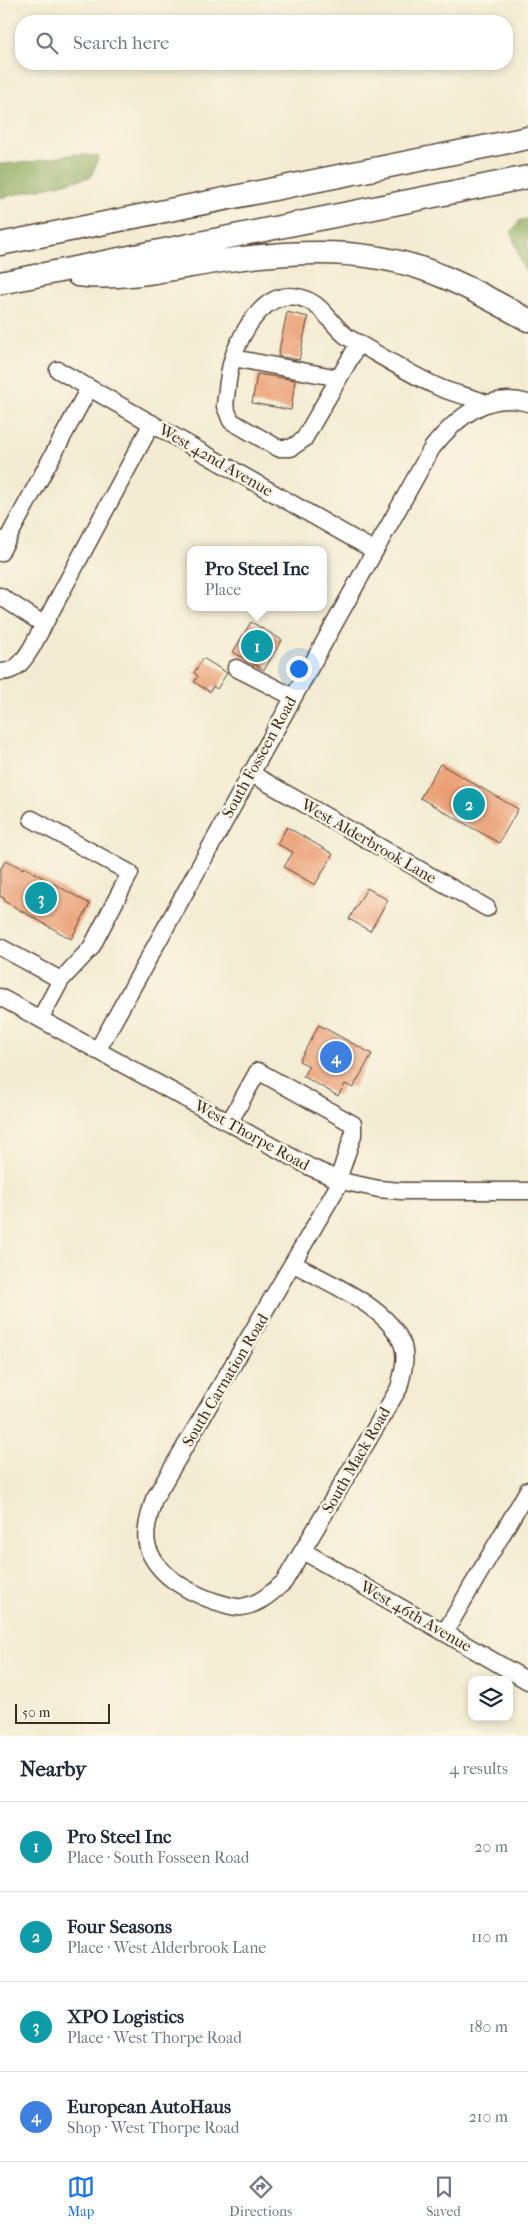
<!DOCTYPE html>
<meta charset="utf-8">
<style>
:root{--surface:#fff;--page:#f6f6f7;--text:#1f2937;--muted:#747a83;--line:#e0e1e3;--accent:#1a73e8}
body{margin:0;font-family:"IM FELL French Canon",serif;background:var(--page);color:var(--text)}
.controls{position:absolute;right:15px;bottom:15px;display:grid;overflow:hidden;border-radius:10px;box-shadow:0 2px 8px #0003}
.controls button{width:45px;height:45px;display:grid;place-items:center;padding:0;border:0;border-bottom:1px solid var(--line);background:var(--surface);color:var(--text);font:25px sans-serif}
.scale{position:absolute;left:15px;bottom:12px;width:95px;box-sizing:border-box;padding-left:5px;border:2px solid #3b2a1e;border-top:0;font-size:14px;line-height:18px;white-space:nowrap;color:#3b2a1e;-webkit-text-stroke:4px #fcf5e5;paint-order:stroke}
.you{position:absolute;left:298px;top:668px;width:18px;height:18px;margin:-12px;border:4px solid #fff;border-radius:50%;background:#1a73e8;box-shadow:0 0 0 8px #1a73e833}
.badge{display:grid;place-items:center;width:32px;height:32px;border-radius:50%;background:var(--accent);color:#fff;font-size:16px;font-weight:700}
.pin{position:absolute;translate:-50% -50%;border:2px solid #fff;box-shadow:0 1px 5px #0006}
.popup{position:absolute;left:187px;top:546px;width:140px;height:65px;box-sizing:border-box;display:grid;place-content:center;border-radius:10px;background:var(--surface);filter:drop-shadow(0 1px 4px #0005);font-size:16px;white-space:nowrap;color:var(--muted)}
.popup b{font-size:19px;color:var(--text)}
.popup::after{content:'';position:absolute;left:50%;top:100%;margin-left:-10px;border:10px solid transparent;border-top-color:var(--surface)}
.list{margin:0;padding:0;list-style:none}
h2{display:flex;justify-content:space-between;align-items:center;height:65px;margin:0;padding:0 20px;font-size:21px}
h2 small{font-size:16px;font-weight:400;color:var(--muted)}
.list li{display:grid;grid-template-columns:32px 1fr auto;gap:15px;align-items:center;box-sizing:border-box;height:90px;padding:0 20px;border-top:1px solid var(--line)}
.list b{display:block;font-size:19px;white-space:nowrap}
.list p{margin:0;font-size:16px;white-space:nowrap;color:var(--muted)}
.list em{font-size:16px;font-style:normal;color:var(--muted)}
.icon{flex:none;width:28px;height:28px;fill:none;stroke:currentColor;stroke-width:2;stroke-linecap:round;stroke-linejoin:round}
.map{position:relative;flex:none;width:528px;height:1736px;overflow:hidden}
.search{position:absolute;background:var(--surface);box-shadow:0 2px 8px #0003;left:15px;right:15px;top:15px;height:55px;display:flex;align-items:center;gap:12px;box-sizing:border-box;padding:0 18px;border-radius:20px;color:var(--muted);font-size:19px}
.sheet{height:425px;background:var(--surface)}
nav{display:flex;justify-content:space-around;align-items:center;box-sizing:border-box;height:70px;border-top:1px solid var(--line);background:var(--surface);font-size:14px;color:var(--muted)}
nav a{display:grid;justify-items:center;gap:2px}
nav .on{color:var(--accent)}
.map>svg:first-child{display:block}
</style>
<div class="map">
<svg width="528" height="1736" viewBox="0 0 528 1736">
<rect width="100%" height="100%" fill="#fcf5e5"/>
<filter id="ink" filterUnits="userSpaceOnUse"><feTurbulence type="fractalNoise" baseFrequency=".02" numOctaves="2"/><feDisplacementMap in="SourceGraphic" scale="10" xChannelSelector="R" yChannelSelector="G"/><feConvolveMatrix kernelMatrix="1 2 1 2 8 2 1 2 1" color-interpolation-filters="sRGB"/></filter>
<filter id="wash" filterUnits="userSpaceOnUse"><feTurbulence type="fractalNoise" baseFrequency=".0096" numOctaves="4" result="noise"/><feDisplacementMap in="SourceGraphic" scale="20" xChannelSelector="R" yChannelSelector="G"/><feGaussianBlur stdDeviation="1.12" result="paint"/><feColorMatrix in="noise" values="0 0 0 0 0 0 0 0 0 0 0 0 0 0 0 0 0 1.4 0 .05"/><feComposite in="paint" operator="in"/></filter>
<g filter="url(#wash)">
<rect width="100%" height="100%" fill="#f3ecd3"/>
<path fill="#8eac60" stroke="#646b3f" d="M 75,154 L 99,156 L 91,177 L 0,198 L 0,164 L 31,162 Z
M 528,219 L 528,274 L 523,268 L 511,232 L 520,220 Z"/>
<g id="blocks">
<path fill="#e99c71" d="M 287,312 L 308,317 L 299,360 L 278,356 Z
M 257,374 L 295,380 L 291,410 L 252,403 Z
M 251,622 L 282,640 L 264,670 L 233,652 Z
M 203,658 L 227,673 L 217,689 L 213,686 L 210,692 L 194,682 L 198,676 L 194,673 Z
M 440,764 L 518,809 L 499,843 L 420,798 Z
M 287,827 L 333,854 L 315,885 L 284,867 L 293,852 L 277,844 Z
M 6,860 L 23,869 L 24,867 L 90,904 L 71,939 L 4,901 L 5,899 L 0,896 L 0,870 Z
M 367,888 L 388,900 L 370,931 L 349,919 Z
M 319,1025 L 372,1054 L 353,1088 L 345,1084 L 338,1096 L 303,1076 L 309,1066 L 299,1061 Z"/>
</g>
</g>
<g filter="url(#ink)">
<use href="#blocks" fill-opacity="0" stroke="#574739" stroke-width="1"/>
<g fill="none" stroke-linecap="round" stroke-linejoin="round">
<defs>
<path id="minor" d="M 359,343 L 304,439 L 291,448 L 278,448 L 231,421 L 225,406 C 227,390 228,372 233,357 C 244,327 269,283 307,300 C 325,307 333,328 349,338 C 378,354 406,372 436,386 C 452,394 470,396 486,403
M 233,358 L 339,378
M 58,370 L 375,551
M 0,553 L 89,388
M 0,596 L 43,624
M 236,668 L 293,697
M 0,672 C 17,672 24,660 32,647 L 152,423
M 250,773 L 487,908
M 32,819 L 130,873 L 91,948 L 61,980
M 0,947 L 61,980 L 40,1019
M 0,997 L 310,1167 L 341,1181 L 379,1189 L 401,1191 L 528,1191
M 97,1051 L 432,448 C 456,418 487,391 528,403
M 229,1123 L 258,1071 L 353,1124 L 353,1135 L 338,1180
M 294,1264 C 328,1283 390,1307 403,1346 C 407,1360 402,1375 399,1388 L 284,1582 C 270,1594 260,1604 242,1607 C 237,1608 231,1606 227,1605 C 197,1597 159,1579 148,1548 C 143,1532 150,1514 154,1499 L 341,1181
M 303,1551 L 528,1681
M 445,1632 L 528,1490"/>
<path id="highway" d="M 0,244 L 528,138
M 78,275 C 125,281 174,268 221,261 C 295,250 373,246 444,277 C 473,289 501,305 528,320
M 0,283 L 528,177"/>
</defs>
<use href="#minor" stroke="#574739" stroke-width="19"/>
<use href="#highway" stroke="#574739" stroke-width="25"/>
<use href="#minor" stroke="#fff" stroke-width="16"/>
<use href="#highway" stroke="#fff" stroke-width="22"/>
</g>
</g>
<g text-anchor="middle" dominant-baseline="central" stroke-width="5" stroke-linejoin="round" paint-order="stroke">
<g font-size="16" fill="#3b2a1e" stroke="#fcf5e5">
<text transform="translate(216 460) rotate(30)">West 42nd Avenue</text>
<text transform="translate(259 757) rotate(-61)">South Fosseen Road</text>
<text transform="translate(369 841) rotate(30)">West Alderbrook Lane</text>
<text transform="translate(252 1135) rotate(29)">West Thorpe Road</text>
<text transform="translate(225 1380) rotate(-59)">South Carnation Road</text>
<text transform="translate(356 1460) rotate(-60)">South Mack Road</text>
<text transform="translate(416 1616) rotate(30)">West 46th Avenue</text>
</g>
</g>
</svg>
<div class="controls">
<button><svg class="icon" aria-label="layers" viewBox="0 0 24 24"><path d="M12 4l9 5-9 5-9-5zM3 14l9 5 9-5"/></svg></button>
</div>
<div class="scale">50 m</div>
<div class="you"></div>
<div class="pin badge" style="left:257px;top:646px;background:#0f9aa8">1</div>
<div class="popup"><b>Pro Steel Inc</b>Place</div>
<div class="pin badge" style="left:469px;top:804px;background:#0f9aa8">2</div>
<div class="pin badge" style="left:41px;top:898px;background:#0f9aa8">3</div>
<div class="pin badge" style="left:336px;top:1057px;background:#3f7fe0">4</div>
<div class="search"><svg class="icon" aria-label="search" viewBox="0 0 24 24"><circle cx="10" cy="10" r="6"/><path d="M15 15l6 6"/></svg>Search here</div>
</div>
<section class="sheet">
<h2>Nearby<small>4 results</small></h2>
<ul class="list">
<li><span class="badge" style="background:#0f9aa8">1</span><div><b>Pro Steel Inc</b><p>Place · South Fosseen Road</p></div><em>20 m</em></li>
<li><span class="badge" style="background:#0f9aa8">2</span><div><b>Four Seasons</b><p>Place · West Alderbrook Lane</p></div><em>110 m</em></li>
<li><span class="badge" style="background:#0f9aa8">3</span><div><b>XPO Logistics</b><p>Place · West Thorpe Road</p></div><em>180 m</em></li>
<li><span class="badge" style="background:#3f7fe0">4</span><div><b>European AutoHaus</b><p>Shop · West Thorpe Road</p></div><em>210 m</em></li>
</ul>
</section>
<nav>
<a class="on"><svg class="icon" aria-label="map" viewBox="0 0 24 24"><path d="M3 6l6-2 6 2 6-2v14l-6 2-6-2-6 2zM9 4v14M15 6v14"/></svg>Map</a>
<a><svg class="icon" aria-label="directions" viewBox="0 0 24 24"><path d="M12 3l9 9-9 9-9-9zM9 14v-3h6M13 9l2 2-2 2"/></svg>Directions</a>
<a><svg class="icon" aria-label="saved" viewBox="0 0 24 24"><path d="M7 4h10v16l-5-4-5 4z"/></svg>Saved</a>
</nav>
